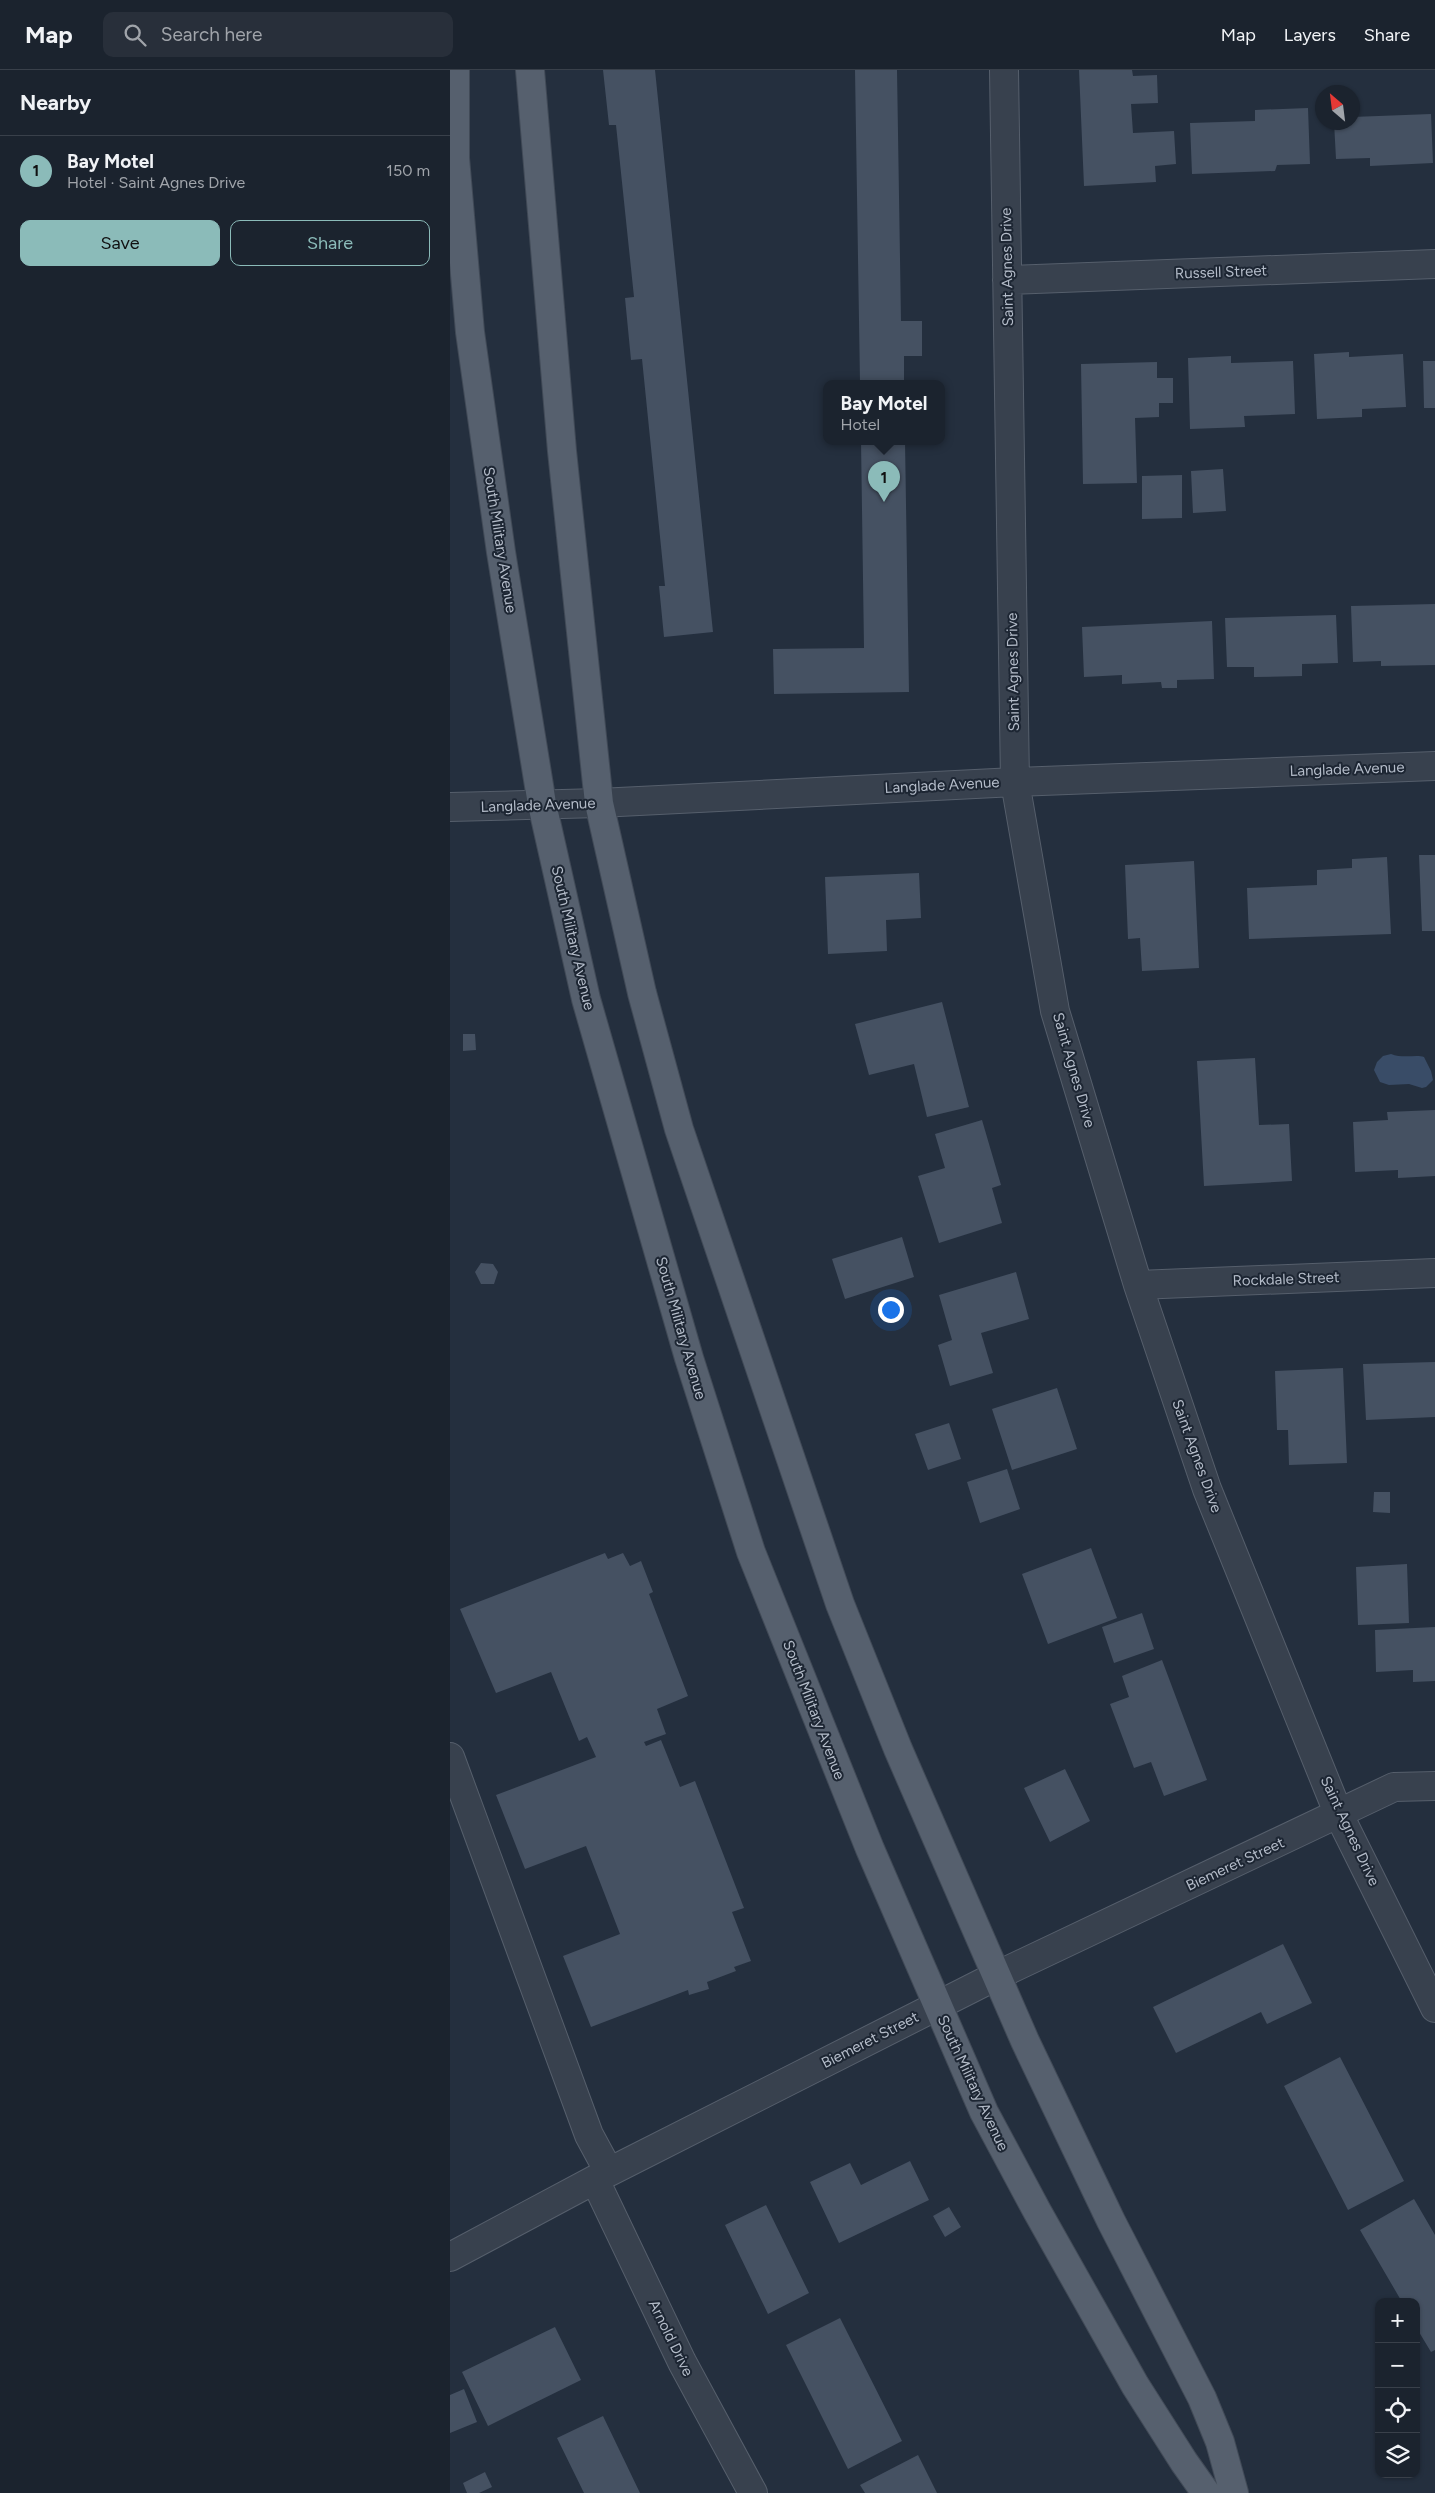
<!DOCTYPE html>
<meta charset="utf-8">
<style>
:root{--surface:#1b232e;--page:#282f3a;--text:#f1f3f6;--muted:#a0a4aa;--line:#39404a;--accent:#8bbbb9}
body{margin:0;font-family:Figtree,sans-serif;background:var(--page);color:var(--text)}
.controls{position:absolute;right:15px;bottom:15px;display:grid;overflow:hidden;border-radius:10px;box-shadow:0 1px 4px #0004}
.controls button{width:45px;height:45px;display:grid;place-items:center;padding:0;border:0;border-bottom:1px solid var(--line);background:var(--surface);color:var(--text);font:25px sans-serif}
.compass{position:absolute;left:865px;top:15px;width:45px;height:45px;border-radius:50%;background:var(--surface);box-shadow:0 1px 4px #0004;rotate:332deg}
.you{position:absolute;left:440px;top:1239px;width:18px;height:18px;margin:-12px;border:4px solid #fff;border-radius:50%;background:#1a73e8;box-shadow:0 0 0 8px #1a73e833}
.badge{display:grid;place-items:center;width:32px;height:32px;border-radius:50%;background:var(--accent);color:#111;font-size:16px;font-weight:700}
.pin{position:absolute;translate:-50% -41px;filter:drop-shadow(0 1px 2px #0008)}
.pin::after{content:'';position:absolute;top:26px;width:18px;height:15px;background:inherit;clip-path:polygon(0 0,100% 0,50% 100%)}
.popup{position:absolute;left:373px;top:310px;width:122px;height:65px;box-sizing:border-box;display:grid;place-content:center;border-radius:10px;background:var(--surface);filter:drop-shadow(0 1px 4px #0005);font-size:16px;white-space:nowrap;color:var(--muted)}
.popup b{font-size:19px;color:var(--text)}
.popup::after{content:'';position:absolute;left:50%;top:100%;margin-left:-10px;border:10px solid transparent;border-top-color:var(--surface)}
.list{margin:0;padding:0;list-style:none}
h2{display:flex;justify-content:space-between;align-items:center;height:65px;margin:0;padding:0 20px;font-size:21px}
h2 small{font-size:16px;font-weight:400;color:var(--muted)}
.list li{display:grid;grid-template-columns:32px 1fr auto;gap:15px;align-items:center;box-sizing:border-box;height:70px;padding:0 20px;border-top:1px solid var(--line)}
.list b{display:block;font-size:19px;white-space:nowrap}
.list p{margin:0;font-size:16px;white-space:nowrap;color:var(--muted)}
.list em{font-size:16px;font-style:normal;color:var(--muted)}
.actions{display:flex;gap:10px;padding:15px 20px}
.actions a{flex:1;padding:11px 0;border:1px solid var(--accent);border-radius:10px;text-align:center;font-size:18px;color:var(--accent)}
.actions .main{background:var(--accent);color:#111}
.icon{flex:none;width:28px;height:28px;fill:none;stroke:currentColor;stroke-width:2;stroke-linecap:round;stroke-linejoin:round}
.map{position:relative;flex:none;width:985px;height:2423px;overflow:hidden}
header{display:flex;align-items:center;gap:30px;box-sizing:border-box;height:70px;padding:0 25px;background:var(--surface);border-bottom:1px solid var(--line)}
header strong{font-size:24px}
nav{display:flex;gap:28px;margin-inline-start:auto;font-size:18px}
.search{width:350px;height:45px;background:var(--page);display:flex;align-items:center;gap:12px;box-sizing:border-box;padding:0 18px;border-radius:10px;color:var(--muted);font-size:19px}
main{display:flex}
aside{flex:1;background:var(--surface)}
.map>svg:first-child{display:block}
</style>
<header>
<strong>Map</strong>
<div class="search"><svg class="icon" aria-label="search" viewBox="0 0 24 24"><circle cx="10" cy="10" r="6"/><path d="M15 15l6 6"/></svg>Search here</div>
<nav><a>Map</a><a>Layers</a><a>Share</a></nav>
</header>
<main>
<aside>
<h2>Nearby<small></small></h2>
<ul class="list">
<li><span class="badge">1</span><div><b>Bay Motel</b><p>Hotel · Saint Agnes Drive</p></div><em>150 m</em></li>
</ul>
<div class="actions"><a class="main">Save</a><a>Share</a></div>
</aside>
<div class="map">
<svg width="985" height="2423" viewBox="0 0 985 2423">
<rect width="100%" height="100%" fill="#242f3e"/>
<path fill="#394c67" d="M 941,984 C 954,989 966,984 974,987 L 981,1001 L 983,1010 L 976,1017 L 972,1018 L 959,1014 L 939,1015 L 930,1012 L 924,1000 L 927,992 L 933,986 Z"/>
<path fill="#455162" d="M 153,0 L 205,0 L 263,562 L 214,567 L 209,516 L 215,516 L 192,289 L 181,290 L 175,228 L 184,227 L 166,55 L 159,55 Z
M 405,0 L 447,0 L 451,251 L 472,251 L 472,286 L 454,286 L 454,313 L 410,313 Z
M 629,0 L 682,0 L 683,6 L 707,5 L 708,33 L 681,34 L 683,63 L 724,61 L 726,94 L 705,96 L 706,112 L 634,116 Z
M 858,38 L 860,94 L 827,95 L 825,101 L 742,104 L 740,53 L 805,51 L 805,40 Z
M 981,44 L 983,93 L 920,96 L 920,88 L 886,89 L 884,52 L 902,52 L 902,47 Z
M 899,282 L 899,287 L 953,284 L 956,337 L 912,339 L 912,347 L 867,349 L 864,284 Z
M 781,286 L 781,293 L 843,291 L 845,344 L 794,346 L 795,357 L 740,359 L 738,288 Z
M 973,291 L 985,291 L 985,338 L 974,338 Z
M 707,292 L 707,308 L 723,308 L 723,333 L 709,333 L 709,347 L 685,348 L 687,413 L 633,414 L 631,294 Z
M 411,371 L 455,371 L 459,622 L 324,624 L 323,579 L 414,578 Z
M 773,399 L 776,441 L 743,443 L 741,401 Z
M 732,405 L 732,448 L 692,449 L 692,406 Z
M 985,534 L 985,595 L 931,596 L 931,591 L 903,592 L 901,536 Z
M 886,545 L 888,593 L 852,594 L 852,606 L 804,607 L 804,597 L 777,597 L 775,548 Z
M 762,551 L 764,609 L 727,610 L 727,618 L 712,618 L 711,612 L 672,614 L 672,605 L 634,607 L 632,557 Z
M 969,785 L 985,785 L 985,861 L 972,861 Z
M 937,787 L 941,864 L 799,869 L 797,818 L 867,815 L 867,800 L 902,798 L 902,789 Z
M 744,791 L 749,898 L 692,901 L 690,868 L 678,869 L 675,795 Z
M 469,803 L 471,848 L 436,850 L 437,881 L 378,884 L 375,807 Z
M 492,932 L 519,1037 L 477,1047 L 464,994 L 419,1005 L 405,954 Z
M 13,964 L 25,964 L 26,980 L 13,981 Z
M 805,988 L 809,1055 L 839,1054 L 842,1111 L 754,1116 L 747,991 Z
M 985,1040 L 985,1106 L 948,1108 L 948,1100 L 905,1102 L 903,1052 L 938,1050 L 937,1042 Z
M 532,1050 L 551,1115 L 542,1118 L 552,1153 L 489,1173 L 468,1106 L 495,1098 L 485,1064 Z
M 452,1167 L 464,1207 L 395,1229 L 382,1189 Z
M 31,1193 L 43,1194 L 48,1202 L 44,1214 L 31,1214 L 25,1202 Z
M 566,1202 L 579,1249 L 531,1263 L 543,1303 L 500,1316 L 488,1275 L 502,1270 L 489,1225 Z
M 985,1292 L 985,1347 L 916,1350 L 913,1294 Z
M 893,1298 L 897,1393 L 839,1395 L 838,1360 L 827,1360 L 825,1301 Z
M 607,1318 L 627,1379 L 562,1400 L 542,1339 Z
M 499,1353 L 511,1389 L 478,1400 L 465,1364 Z
M 557,1399 L 570,1439 L 530,1453 L 517,1412 Z
M 924,1422 L 940,1422 L 940,1443 L 923,1442 Z
M 641,1478 L 667,1548 L 598,1574 L 572,1504 Z
M 155,1483 L 158,1489 L 173,1483 L 180,1496 L 191,1491 L 203,1522 L 199,1524 L 238,1626 L 207,1639 L 216,1664 L 194,1672 L 196,1676 L 211,1670 L 230,1717 L 245,1711 L 294,1838 L 282,1842 L 301,1891 L 284,1897 L 286,1901 L 257,1912 L 259,1919 L 239,1925 L 238,1920 L 141,1957 L 113,1886 L 170,1864 L 136,1776 L 75,1799 L 46,1725 L 146,1687 L 137,1667 L 129,1671 L 101,1602 L 46,1623 L 10,1539 Z
M 957,1494 L 959,1553 L 908,1555 L 906,1497 Z
M 692,1543 L 704,1579 L 664,1593 L 652,1557 Z
M 985,1557 L 985,1611 L 963,1612 L 963,1600 L 926,1602 L 925,1560 Z
M 712,1590 L 757,1710 L 714,1726 L 701,1692 L 684,1698 L 660,1634 L 679,1627 L 672,1606 Z
M 615,1699 L 640,1751 L 600,1772 L 574,1718 Z
M 833,1874 L 862,1933 L 817,1954 L 811,1942 L 726,1983 L 703,1937 Z
M 890,1987 L 954,2111 L 898,2140 L 834,2016 Z
M 460,2091 L 479,2130 L 389,2173 L 360,2112 L 400,2093 L 411,2115 Z
M 964,2129 L 985,2165 L 985,2280 L 981,2282 L 966,2257 L 966,2232 L 952,2232 L 910,2160 Z
M 316,2135 L 359,2223 L 318,2244 L 275,2155 Z
M 499,2137 L 511,2157 L 495,2167 L 483,2146 Z
M 390,2248 L 452,2371 L 398,2399 L 336,2275 Z
M 105,2257 L 131,2310 L 38,2356 L 12,2302 Z
M 14,2319 L 27,2352 L 0,2363 L 0,2325 Z
M 153,2346 L 190,2423 L 134,2423 L 107,2368 Z
M 468,2385 L 487,2423 L 415,2423 L 410,2415 Z
M 35,2402 L 42,2417 L 29,2423 L 17,2423 L 13,2413 Z"/>
<g fill="none" stroke-linecap="round" stroke-linejoin="round">
<defs>
<path id="minor" d="M 554,0 L 565,712 L 605,941 L 688,1215 L 757,1419 L 889,1745 L 985,1938
M 557,210 L 985,194
M 0,737 L 149,733 L 565,712 L 985,696
M 688,1215 L 985,1203
M 0,1687 L 139,2065 L 159,2102
M 145,2110 L 232,2292 L 303,2423
M 0,2187 L 159,2102 L 546,1906 L 944,1717 L 985,1716"/>
<path id="major" d="M 5,0 L 5,88 L 20,262 L 51,482 L 92,734 L 136,929 L 239,1288 L 301,1482 L 420,1779 L 534,2042 L 587,2141 L 685,2315 L 734,2392 L 756,2423
M 80,0 L 112,381 L 149,733 L 192,923 L 229,1059 L 390,1534 L 448,1679 L 575,1971 L 661,2151 L 752,2328 L 770,2372 L 784,2423"/>
</defs>
<use href="#minor" stroke="#565f6c" stroke-width="30"/>
<use href="#major" stroke="#414a57" stroke-width="30"/>
<use href="#minor" stroke="#38414e" stroke-width="28"/>
<use href="#major" stroke="#56606e" stroke-width="28"/>
</g>
<g text-anchor="middle" dominant-baseline="central" stroke-width="4" stroke-linejoin="round" paint-order="stroke">
<g font-size="15" fill="#b4bcc9" stroke="#1d2633">
<text transform="translate(557 197) rotate(-91)">Saint Agnes Drive</text>
<text transform="translate(771 202) rotate(-2)">Russell Street</text>
<text transform="translate(50 470) rotate(81)">South Military Avenue</text>
<text transform="translate(563 602) rotate(-91)">Saint Agnes Drive</text>
<text transform="translate(897 699) rotate(-2)">Langlade Avenue</text>
<text transform="translate(492 715) rotate(-3)">Langlade Avenue</text>
<text transform="translate(88 735) rotate(-2)">Langlade Avenue</text>
<text transform="translate(123 868) rotate(77)">South Military Avenue</text>
<text transform="translate(624 1000) rotate(74)">Saint Agnes Drive</text>
<text transform="translate(836 1209) rotate(-2)">Rockdale Street</text>
<text transform="translate(231 1258) rotate(74)">South Military Avenue</text>
<text transform="translate(747 1386) rotate(70)">Saint Agnes Drive</text>
<text transform="translate(364 1640) rotate(69)">South Military Avenue</text>
<text transform="translate(900 1761) rotate(65)">Saint Agnes Drive</text>
<text transform="translate(785 1794) rotate(-25)">Biemeret Street</text>
<text transform="translate(420 1970) rotate(-27)">Biemeret Street</text>
<text transform="translate(523 2013) rotate(65)">South Military Avenue</text>
<text transform="translate(221 2268) rotate(64)">Arnold Drive</text>
</g>
</g>
</svg>
<div class="controls">
<button>+</button>
<button>−</button>
<button><svg class="icon" aria-label="locate" viewBox="0 0 24 24"><circle cx="12" cy="12" r="6"/><path d="M12 2v4M12 18v4M2 12h4M18 12h4"/></svg></button>
<button><svg class="icon" aria-label="layers" viewBox="0 0 24 24"><path d="M12 4l9 5-9 5-9-5zM3 14l9 5 9-5"/></svg></button>
</div>
<svg class="compass" viewBox="-18 -18 36 36"><path d="M0-13l5 13h-10z" fill="#e53935"/><path d="M0 13l5-13h-10z" fill="#a0a4aa"/></svg>
<div class="you"></div>
<div class="pin badge" style="left:434px;top:432px">1</div>
<div class="popup"><b>Bay Motel</b>Hotel</div>
</div>
</main>
